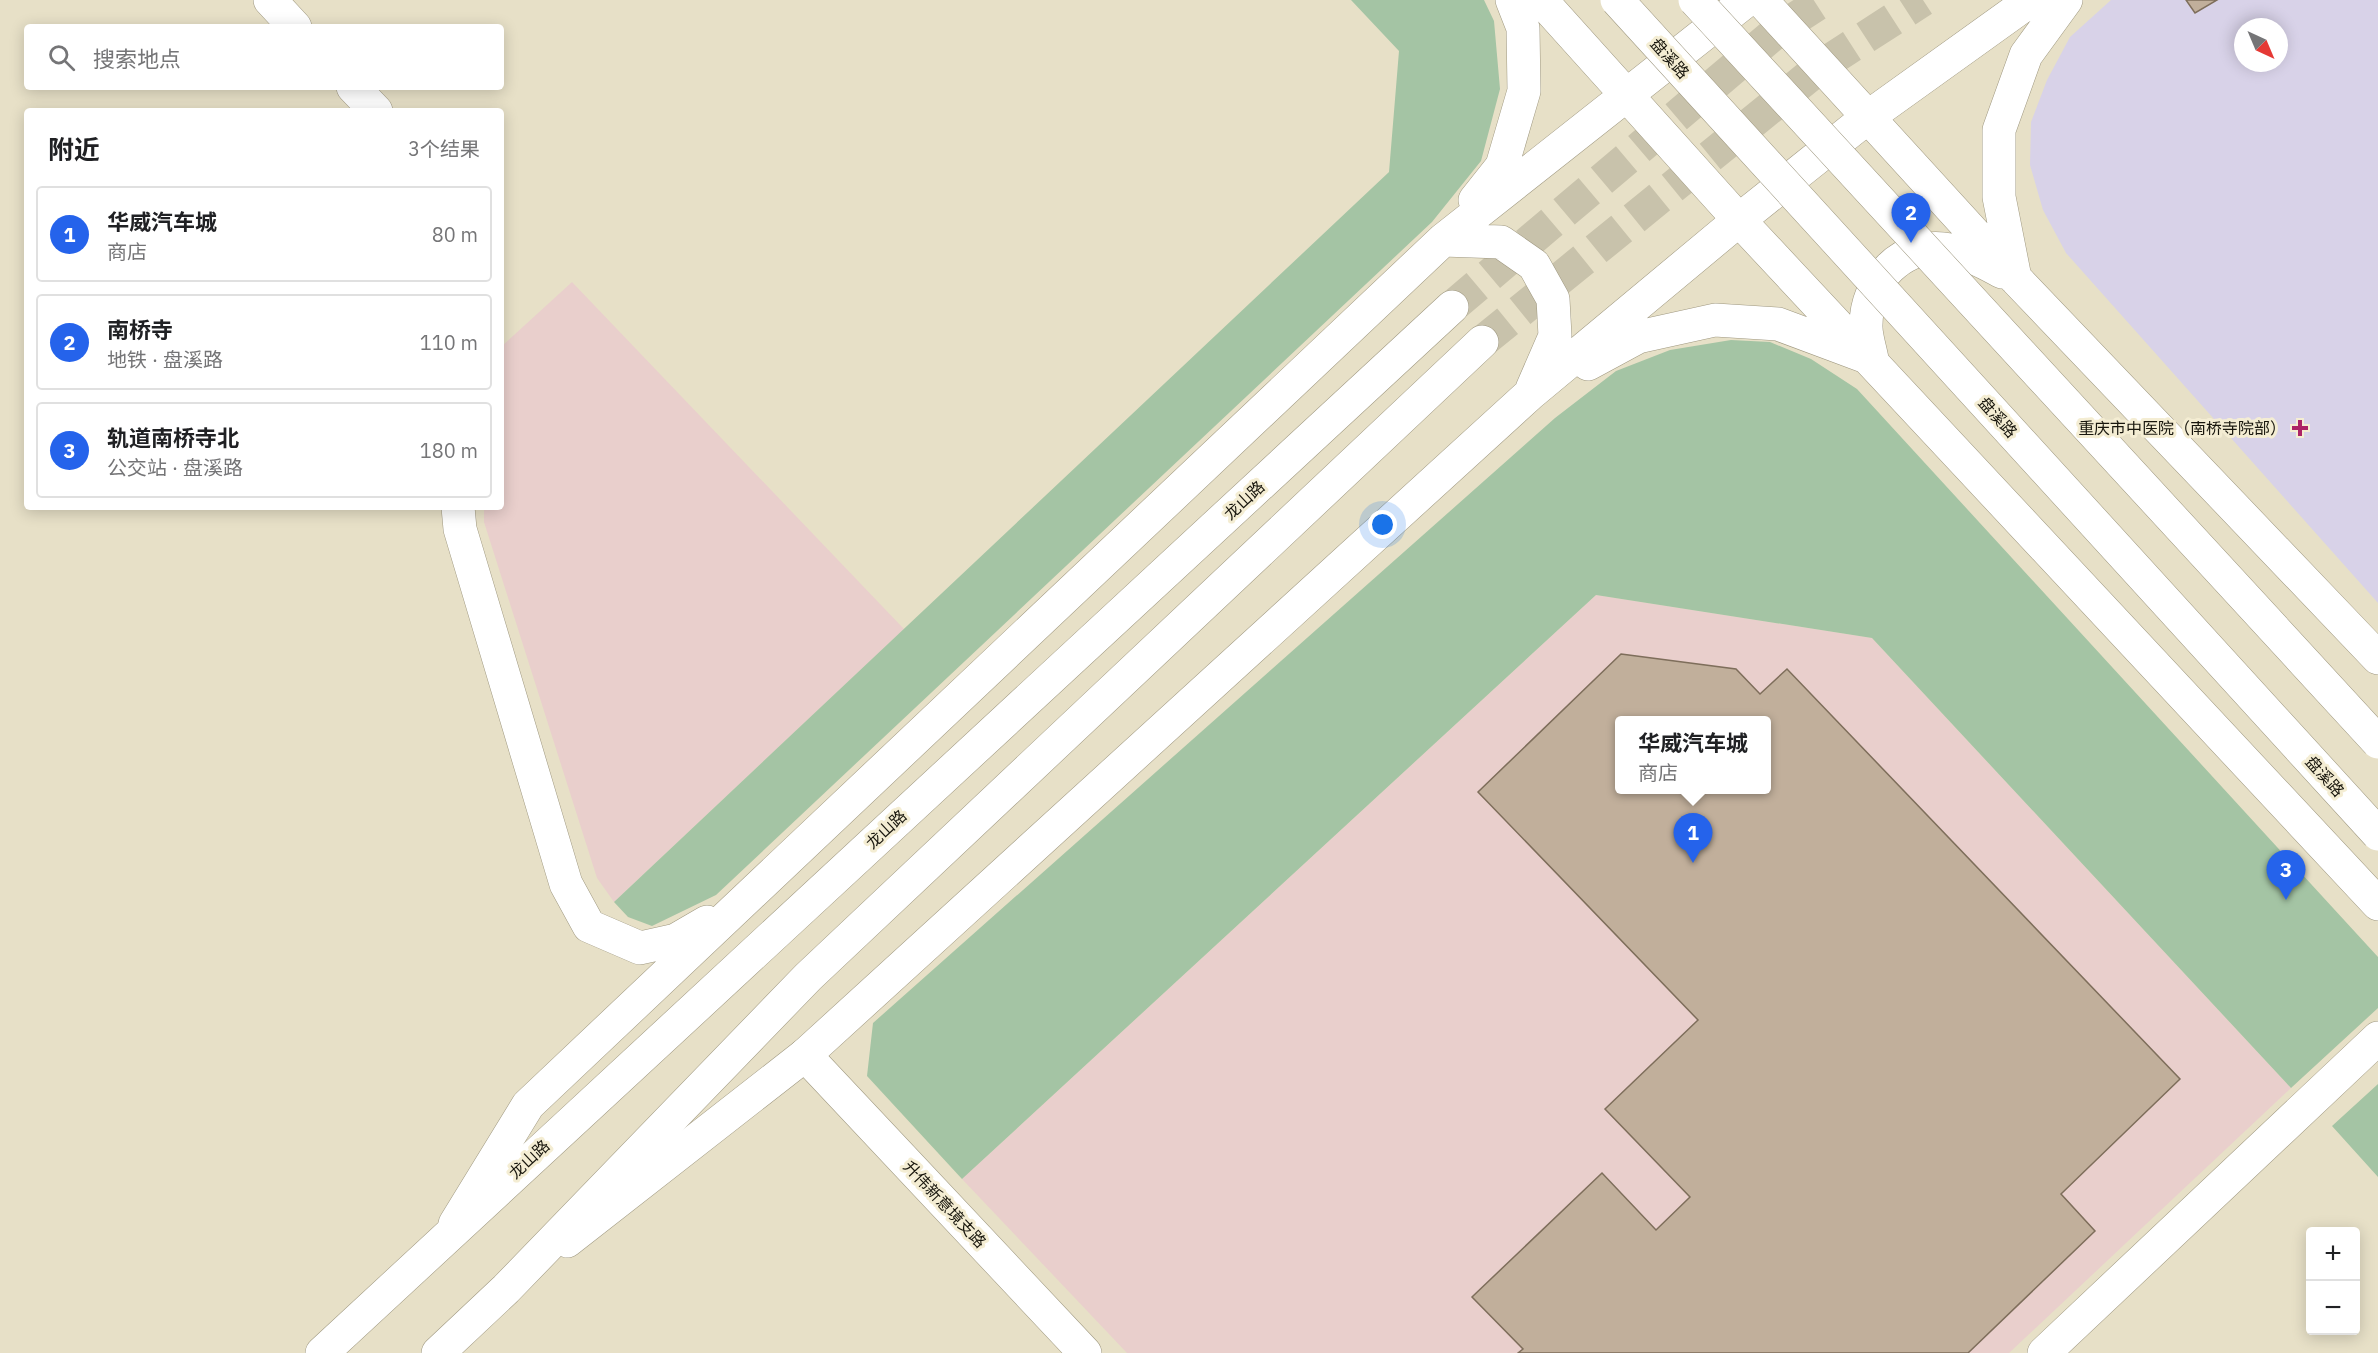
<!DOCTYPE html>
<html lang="zh">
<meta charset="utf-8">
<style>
:root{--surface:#fff;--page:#f2f2f2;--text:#202124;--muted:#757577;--line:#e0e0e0;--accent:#2563eb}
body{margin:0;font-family:"IBM Plex Sans","Noto Sans SC",sans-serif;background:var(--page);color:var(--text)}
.controls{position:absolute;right:18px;bottom:18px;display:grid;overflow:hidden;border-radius:6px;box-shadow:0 3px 15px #0003}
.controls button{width:54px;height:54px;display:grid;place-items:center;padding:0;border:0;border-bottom:2px solid var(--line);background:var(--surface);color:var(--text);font:30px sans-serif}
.compass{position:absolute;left:2234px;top:18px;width:54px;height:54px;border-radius:50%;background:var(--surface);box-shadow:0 3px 15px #0003;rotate:136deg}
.you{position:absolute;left:1383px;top:525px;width:21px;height:21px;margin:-15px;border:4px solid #fff;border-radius:50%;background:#1a73e8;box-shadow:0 0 0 9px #1a73e833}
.badge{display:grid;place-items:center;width:39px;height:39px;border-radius:50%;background:var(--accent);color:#fff;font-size:20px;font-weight:700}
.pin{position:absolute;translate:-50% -50px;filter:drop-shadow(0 2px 3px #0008)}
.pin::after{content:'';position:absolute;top:32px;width:21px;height:18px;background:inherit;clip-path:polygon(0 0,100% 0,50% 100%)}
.popup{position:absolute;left:1615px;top:716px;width:156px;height:78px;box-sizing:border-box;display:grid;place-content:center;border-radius:6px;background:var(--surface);filter:drop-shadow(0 2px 4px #0005);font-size:20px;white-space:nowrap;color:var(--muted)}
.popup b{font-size:22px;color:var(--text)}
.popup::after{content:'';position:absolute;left:50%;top:100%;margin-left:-12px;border:12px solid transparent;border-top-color:var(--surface)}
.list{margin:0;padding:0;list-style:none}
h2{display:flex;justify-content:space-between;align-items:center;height:78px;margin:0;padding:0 24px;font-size:26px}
h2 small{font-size:20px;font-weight:400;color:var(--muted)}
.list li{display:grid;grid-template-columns:39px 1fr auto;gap:18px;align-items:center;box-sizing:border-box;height:96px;margin:0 12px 12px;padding:0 12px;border:2px solid var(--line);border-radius:6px}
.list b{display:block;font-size:22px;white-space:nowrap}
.list p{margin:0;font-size:20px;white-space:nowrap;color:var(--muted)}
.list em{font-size:20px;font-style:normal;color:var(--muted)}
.icon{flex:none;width:33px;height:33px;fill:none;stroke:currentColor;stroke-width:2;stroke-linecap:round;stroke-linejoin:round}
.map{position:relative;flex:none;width:2378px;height:1353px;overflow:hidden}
.search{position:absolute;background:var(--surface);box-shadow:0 3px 15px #0003;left:24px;top:24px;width:480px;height:66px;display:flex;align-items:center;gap:15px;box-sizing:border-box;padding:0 21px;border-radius:6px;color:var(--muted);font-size:22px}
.panel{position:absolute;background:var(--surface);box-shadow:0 3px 15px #0003;left:24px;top:108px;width:480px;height:402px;border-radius:6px}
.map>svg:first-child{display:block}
</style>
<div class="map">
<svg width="2378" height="1353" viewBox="0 0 2378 1353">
<rect width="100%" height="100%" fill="#e7e0c7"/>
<path fill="#e9cfcc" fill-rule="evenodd" d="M 572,282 L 904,629 L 614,902 L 597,878 L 484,522 L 484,507 L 501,507 L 501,347 Z
M 1596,595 L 1872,638 L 2291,1088 L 2009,1353 L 1127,1353 L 962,1179 ZM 1620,720 L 1766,720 L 1766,790 L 1620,790 Z"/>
<path fill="#d8d2e8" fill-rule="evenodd" d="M 2111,0 L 2378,0 L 2378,603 L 2066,253 L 2043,210 L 2030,165 L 2031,122 L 2047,80 L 2070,37 ZM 2243,27 L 2279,27 L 2279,63 L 2243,63 Z"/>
<path fill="#a4c4a4" d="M 1351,0 L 1484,0 L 1494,21 L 1500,89 L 1481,161 L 1432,222 L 716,895 L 652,926 L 628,917 L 614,902 L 1389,172 L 1399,51 Z
M 1731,340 L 1770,342 L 1811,359 L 1857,389 L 2378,957 L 2378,1008 L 2291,1088 L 1872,638 L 1596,595 L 962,1179 L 867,1076 L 873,1023 L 1555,418 L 1616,371 L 1670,350 Z
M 2378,1084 L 2378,1177 L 2332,1126 Z"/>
<path fill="#c1af9b" stroke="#7e6e5b" stroke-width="1.5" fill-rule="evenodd" d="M 2186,0 L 2217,0 L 2195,13 Z
M 1621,654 L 1736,669 L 1760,694 L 1787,669 L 2180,1079 L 2061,1194 L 2095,1231 L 1968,1353 L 1518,1353 L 1523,1349 L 1472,1297 L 1602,1173 L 1656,1230 L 1690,1197 L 1605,1109 L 1698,1020 L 1478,792 ZM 1620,720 L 1766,720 L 1766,790 L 1620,790 Z"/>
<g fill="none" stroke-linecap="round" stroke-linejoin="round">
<path stroke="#c8c2ab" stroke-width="33" stroke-dasharray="33 16" stroke-linecap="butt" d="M 1452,307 L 1782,27 L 1824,0
M 1482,342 L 1824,64 L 1923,0"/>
<defs>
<path id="street" d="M 805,1055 L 1085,1353
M 2044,1353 L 2378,1038"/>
<path id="secondary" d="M 270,0 L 295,27
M 1541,0 L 1739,220 L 2378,904
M 1761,0 L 2015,278 L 2378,658
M 353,87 L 376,111
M 1475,200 L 1502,166 L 1524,91 L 1523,28 L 1512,0
M 1443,240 L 1501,242 L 1534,265 L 1553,299 L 1555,336 L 1532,389
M 2015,278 L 1999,197 L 1999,130 L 2026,55 L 2066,0
M 1872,359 C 1870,348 1866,337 1866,327 C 1865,281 1903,240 1950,250 C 1969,254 1985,263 2002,272
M 1588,364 L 1638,337 L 1715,320 L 1778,324 L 1864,356
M 458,507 L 460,529 L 566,884 L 589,926 L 640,948 L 676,940 L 707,922
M 455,1224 L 528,1105 L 1443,240 L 1747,0
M 567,1241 L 805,1055 L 1530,394 L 1739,220 L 1868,117 L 2031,0"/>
<path id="primary" d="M 322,1353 L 1452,307
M 438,1353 L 506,1289 L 808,977 L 1482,342"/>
</defs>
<use href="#street" stroke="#9f9880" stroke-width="34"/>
<use href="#secondary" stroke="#9f9880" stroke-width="34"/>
<use href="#primary" stroke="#9f9880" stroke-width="34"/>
<use href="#street" stroke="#fff" stroke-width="33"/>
<use href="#secondary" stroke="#fff" stroke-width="33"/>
<use href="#primary" stroke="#fff" stroke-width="33"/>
<defs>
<path id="primary-bridge" d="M 1617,0 L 2378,834
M 1695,0 L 2378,742"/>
</defs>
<use href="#primary-bridge" stroke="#9f9880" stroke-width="34" stroke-linecap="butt"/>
<use href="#primary-bridge" stroke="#fff" stroke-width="33"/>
</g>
<path fill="#ac2366" stroke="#f4edd3" stroke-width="2" d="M2297 419h6v6h6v6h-6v6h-6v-6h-6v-6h6z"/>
<g text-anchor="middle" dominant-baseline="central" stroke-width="6" stroke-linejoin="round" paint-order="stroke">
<g font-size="16" fill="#18160d" stroke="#f4edd3">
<text transform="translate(1670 58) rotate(48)">盘溪路</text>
<text transform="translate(1998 417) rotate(48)">盘溪路</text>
<text transform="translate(1244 500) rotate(-43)">龙山路</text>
<text transform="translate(2325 776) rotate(48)">盘溪路</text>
<text transform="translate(886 829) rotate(-43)">龙山路</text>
<text transform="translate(529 1159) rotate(-43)">龙山路</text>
<text transform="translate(945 1204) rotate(47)">升伟新意境支路</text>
</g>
<g font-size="16" fill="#18160d" stroke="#f4edd3" text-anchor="end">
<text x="2286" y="428">重庆市中医院（南桥寺院部）</text>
</g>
</g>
</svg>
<div class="controls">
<button>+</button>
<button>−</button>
</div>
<svg class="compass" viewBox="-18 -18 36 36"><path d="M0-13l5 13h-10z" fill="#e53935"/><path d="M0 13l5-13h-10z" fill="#757577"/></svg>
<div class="you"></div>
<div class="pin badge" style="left:1693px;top:863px">1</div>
<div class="popup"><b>华威汽车城</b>商店</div>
<div class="pin badge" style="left:1911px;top:243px">2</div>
<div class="pin badge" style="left:2286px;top:900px">3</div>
<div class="search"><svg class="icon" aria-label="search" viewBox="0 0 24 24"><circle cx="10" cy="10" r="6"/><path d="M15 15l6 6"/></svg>搜索地点</div>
<section class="panel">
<h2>附近<small>3个结果</small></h2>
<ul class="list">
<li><span class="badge">1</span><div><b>华威汽车城</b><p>商店</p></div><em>80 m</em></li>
<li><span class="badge">2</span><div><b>南桥寺</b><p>地铁 · 盘溪路</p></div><em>110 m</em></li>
<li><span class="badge">3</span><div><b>轨道南桥寺北</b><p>公交站 · 盘溪路</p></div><em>180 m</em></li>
</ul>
</section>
</div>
